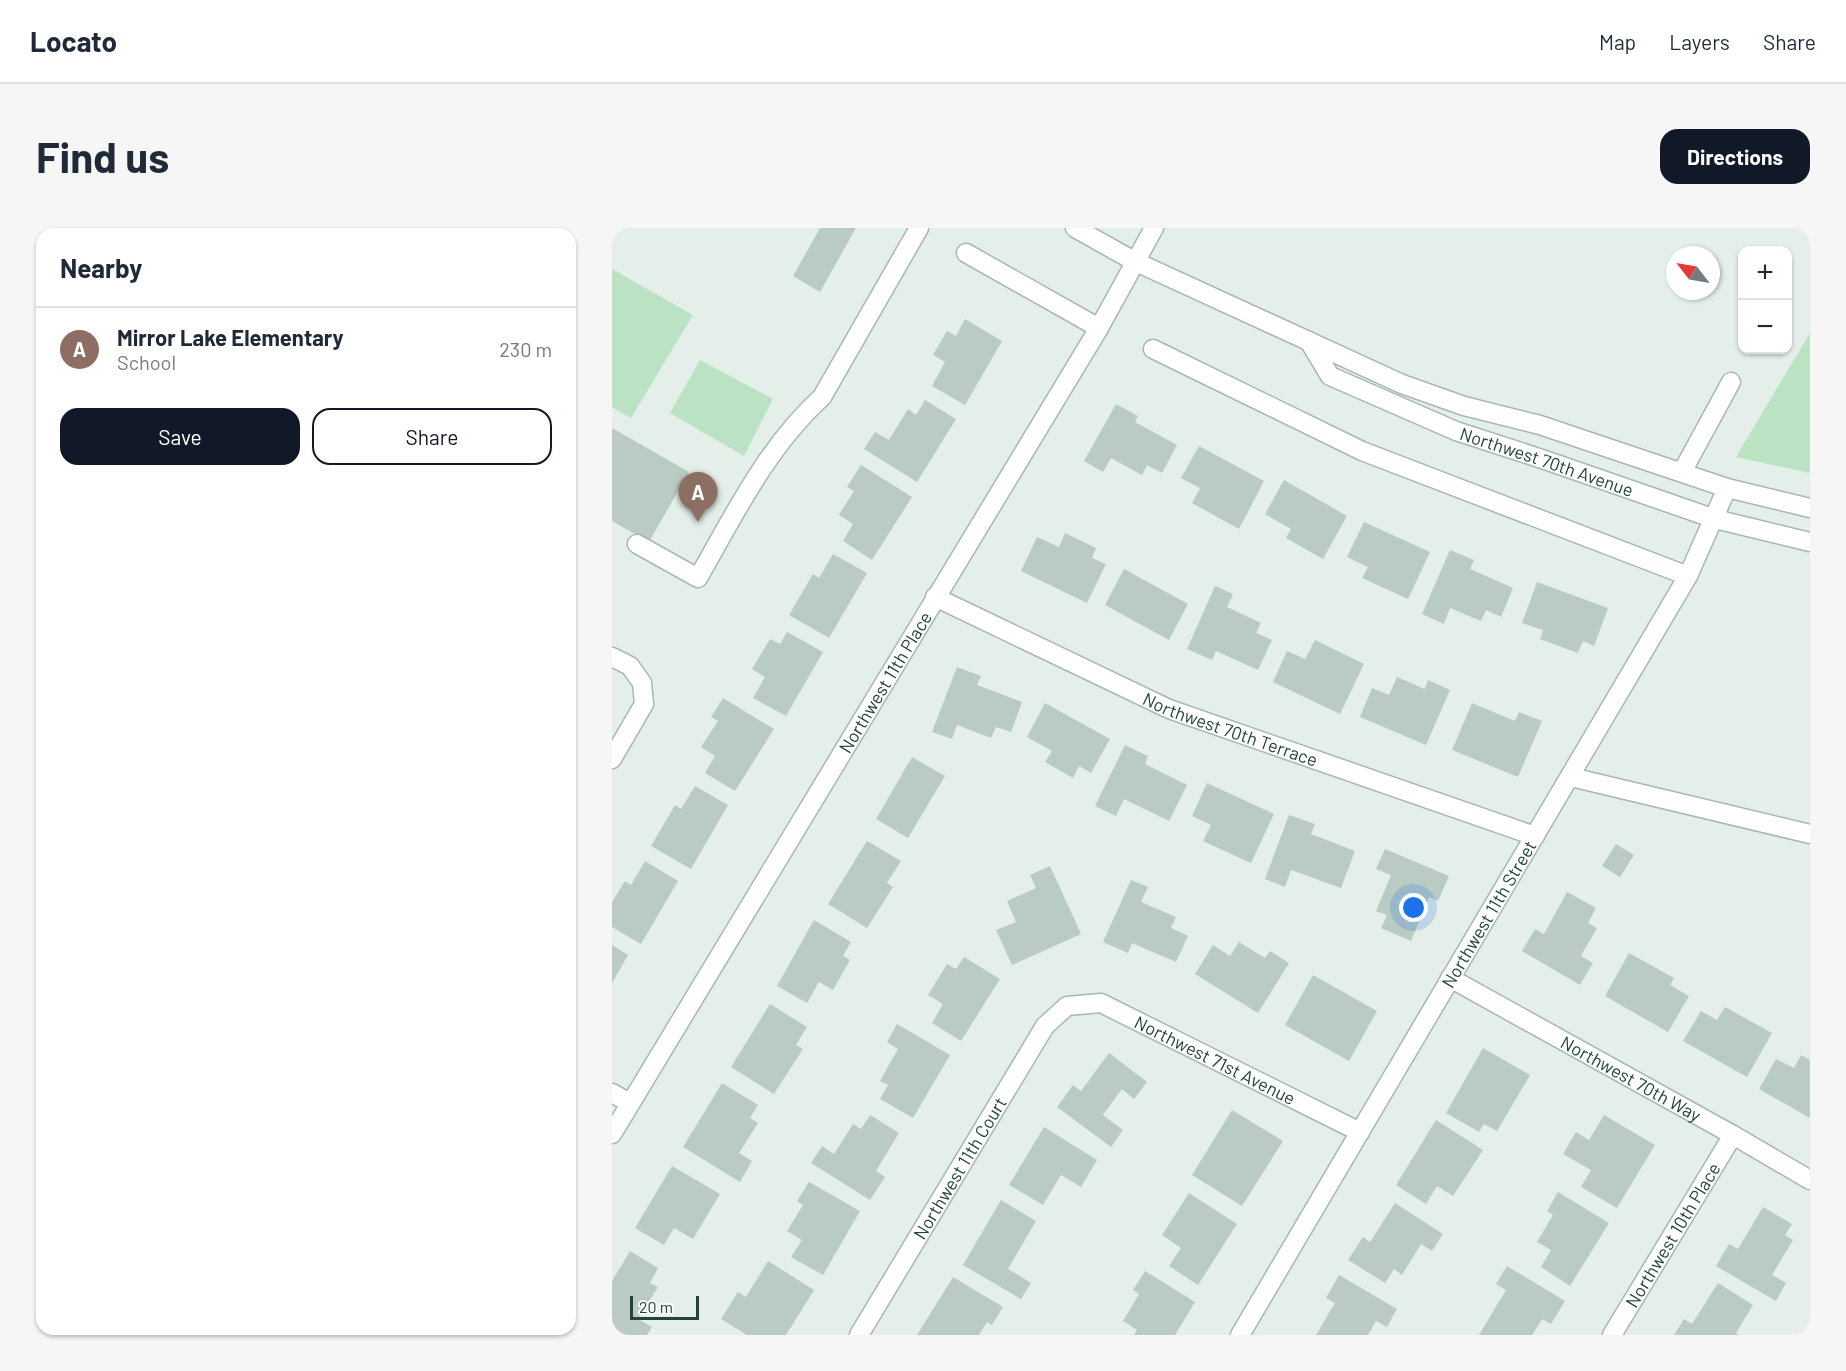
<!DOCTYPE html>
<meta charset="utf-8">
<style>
:root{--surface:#fff;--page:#f6f6f7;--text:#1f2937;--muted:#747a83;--line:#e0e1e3;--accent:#111827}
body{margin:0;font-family:Barlow,sans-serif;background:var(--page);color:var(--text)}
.controls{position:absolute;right:18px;top:18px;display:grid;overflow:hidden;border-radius:12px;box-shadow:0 2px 4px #0004}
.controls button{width:54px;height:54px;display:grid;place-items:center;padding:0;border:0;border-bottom:2px solid var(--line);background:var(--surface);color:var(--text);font:30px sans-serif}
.compass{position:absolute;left:1054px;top:18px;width:54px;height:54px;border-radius:50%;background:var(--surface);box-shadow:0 2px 4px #0004;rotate:301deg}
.scale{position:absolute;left:18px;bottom:15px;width:69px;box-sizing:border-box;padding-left:6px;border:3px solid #214437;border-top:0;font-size:16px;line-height:21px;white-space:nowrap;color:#214437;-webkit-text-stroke:4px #f6fbf8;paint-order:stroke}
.you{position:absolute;left:802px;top:680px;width:21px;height:21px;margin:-15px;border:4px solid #fff;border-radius:50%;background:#1a73e8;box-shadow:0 0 0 9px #1a73e833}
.badge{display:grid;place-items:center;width:39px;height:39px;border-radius:50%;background:var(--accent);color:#fff;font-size:20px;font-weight:700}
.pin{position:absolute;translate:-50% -50px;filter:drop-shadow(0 2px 3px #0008)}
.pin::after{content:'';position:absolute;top:32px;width:21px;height:18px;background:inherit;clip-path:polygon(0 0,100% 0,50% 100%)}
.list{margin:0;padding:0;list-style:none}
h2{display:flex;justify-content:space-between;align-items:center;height:78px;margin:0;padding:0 24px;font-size:26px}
h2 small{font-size:20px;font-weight:400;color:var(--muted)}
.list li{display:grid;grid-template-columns:39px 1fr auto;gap:18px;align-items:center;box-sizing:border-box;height:84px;padding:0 24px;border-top:2px solid var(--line)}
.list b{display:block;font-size:22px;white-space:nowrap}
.list p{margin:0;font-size:20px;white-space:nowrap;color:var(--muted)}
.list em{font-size:20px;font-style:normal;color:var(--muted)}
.actions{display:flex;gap:12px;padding:18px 24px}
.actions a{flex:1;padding:14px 0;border:2px solid var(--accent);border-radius:18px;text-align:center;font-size:21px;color:var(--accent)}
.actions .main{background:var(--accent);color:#fff}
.map{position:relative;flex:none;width:1198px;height:1107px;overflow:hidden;border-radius:18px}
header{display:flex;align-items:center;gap:36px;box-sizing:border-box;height:84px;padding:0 30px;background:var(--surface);border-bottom:2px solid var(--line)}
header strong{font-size:28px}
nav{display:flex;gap:33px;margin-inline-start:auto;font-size:21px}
.intro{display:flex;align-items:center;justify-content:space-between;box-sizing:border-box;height:144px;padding:0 36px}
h1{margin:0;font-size:42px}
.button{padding:15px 27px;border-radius:18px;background:var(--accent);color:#fff;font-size:21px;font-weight:700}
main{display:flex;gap:36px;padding:0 36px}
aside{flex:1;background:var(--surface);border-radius:18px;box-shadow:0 2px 4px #0004}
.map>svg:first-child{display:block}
</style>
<header>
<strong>Locato</strong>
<nav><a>Map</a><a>Layers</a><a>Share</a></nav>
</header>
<div class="intro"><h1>Find us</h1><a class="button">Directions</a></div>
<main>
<aside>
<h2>Nearby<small></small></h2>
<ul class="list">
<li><span class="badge" style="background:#8d6e63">A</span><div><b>Mirror Lake Elementary</b><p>School</p></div><em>230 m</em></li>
</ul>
<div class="actions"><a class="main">Save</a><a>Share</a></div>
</aside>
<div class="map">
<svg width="1198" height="1107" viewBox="0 0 1198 1107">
<rect width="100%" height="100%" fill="#e5efe9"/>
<path fill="#bbe2c2" d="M 0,41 L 81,87 L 19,190 L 0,179 Z
M 1198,105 L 1198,245 L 1124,229 Z
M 88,132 L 161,171 L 132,228 L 58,185 Z"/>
<path fill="#b9cbc2" d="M 208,0 L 244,0 L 208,64 L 181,48 Z
M 353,91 L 390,113 L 353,177 L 320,158 L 333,134 L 321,127 L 335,103 L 344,108 Z
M 313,172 L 344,191 L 305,254 L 252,221 L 263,204 L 277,212 L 296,181 L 304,187 Z
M 504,176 L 526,188 L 523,194 L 565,217 L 550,245 L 535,237 L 530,247 L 499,230 L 491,244 L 472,233 Z
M 0,200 L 77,244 L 37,314 L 0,293 Z
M 587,218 L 652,253 L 627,301 L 580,275 L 588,260 L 569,250 Z
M 249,237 L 300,269 L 260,332 L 231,313 L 241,296 L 227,287 L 242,263 L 235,259 Z
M 672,252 L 735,288 L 711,331 L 674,310 L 679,301 L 653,286 Z
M 752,294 L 818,324 L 796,371 L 750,350 L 756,339 L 735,329 Z
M 453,305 L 484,320 L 480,330 L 494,336 L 475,375 L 409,343 L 425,309 L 447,319 Z
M 838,322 L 862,332 L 858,341 L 901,360 L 889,389 L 874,382 L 869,393 L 838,380 L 832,396 L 810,386 Z
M 221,326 L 255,345 L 217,410 L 177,387 L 201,346 L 207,350 Z
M 512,341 L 576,376 L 557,412 L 493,377 Z
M 925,354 L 996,380 L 982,418 L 971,413 L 966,425 L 928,411 L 931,402 L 910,395 Z
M 603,358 L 621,366 L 615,379 L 649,395 L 644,405 L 660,412 L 646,442 L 604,423 L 600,432 L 575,421 Z
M 175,404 L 211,424 L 174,488 L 141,470 L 153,449 L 140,441 L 158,411 L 168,416 Z
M 703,412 L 752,436 L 728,486 L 661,454 L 675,423 L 693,431 Z
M 345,439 L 369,448 L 365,457 L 410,474 L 399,504 L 384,499 L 379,510 L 345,497 L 340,511 L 320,504 Z
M 785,449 L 813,461 L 816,452 L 838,462 L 814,517 L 748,489 L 760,460 L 777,467 Z
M 111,470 L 162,501 L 123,563 L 93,545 L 103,528 L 89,519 L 106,493 L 99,489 Z
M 433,475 L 498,511 L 479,545 L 467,538 L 461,550 L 433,534 L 440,523 L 415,509 Z
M 860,475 L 903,493 L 907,484 L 930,493 L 906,549 L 840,522 Z
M 513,517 L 536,528 L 533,536 L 575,557 L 557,593 L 512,571 L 504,588 L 483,578 Z
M 300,529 L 333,548 L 296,610 L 264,591 Z
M 595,555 L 662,586 L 639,635 L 591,613 L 599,597 L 580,588 Z
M 83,558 L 116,577 L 79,641 L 39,618 L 63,577 L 69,581 Z
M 677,587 L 703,596 L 699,606 L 743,623 L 729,660 L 679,642 L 673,659 L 653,651 Z
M 255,613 L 289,633 L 275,655 L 281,659 L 255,700 L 216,676 Z
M 1004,616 L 1022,627 L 1008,649 L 990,638 Z
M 773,621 L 837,648 L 826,673 L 817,669 L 799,713 L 769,700 L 775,687 L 764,683 L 779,647 L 764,641 Z
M 33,633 L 66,653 L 29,716 L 0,699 L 0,674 L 13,653 L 19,657 Z
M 438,638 L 469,706 L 400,737 L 384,702 L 404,694 L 395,673 L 424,660 L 418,647 Z
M 519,652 L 536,659 L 529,674 L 564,689 L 559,700 L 576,708 L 564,734 L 520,715 L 516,725 L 491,714 Z
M 955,664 L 984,680 L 976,695 L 985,700 L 969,728 L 981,735 L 968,757 L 910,723 L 923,701 L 932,706 Z
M 202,692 L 239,714 L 231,728 L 238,732 L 221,762 L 207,754 L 195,775 L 165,758 Z
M 627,714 L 653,730 L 658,723 L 677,735 L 646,785 L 583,746 L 601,717 L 618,728 Z
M 0,717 L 16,727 L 0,755 Z
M 1017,725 L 1062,750 L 1058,757 L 1077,768 L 1056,804 L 993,768 Z
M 352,729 L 388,751 L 349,813 L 320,795 L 331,776 L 316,767 L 335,736 L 344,741 Z
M 701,747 L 765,783 L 737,833 L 673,797 Z
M 158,776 L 195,799 L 184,817 L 191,821 L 162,866 L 119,839 Z
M 1113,779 L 1160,805 L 1135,849 L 1071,813 L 1089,783 L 1105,792 Z
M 285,796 L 338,827 L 301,890 L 268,871 L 276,857 L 268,853 L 286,821 L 275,814 Z
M 871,820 L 918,847 L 885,903 L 872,896 L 867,904 L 834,885 Z
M 497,825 L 535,854 L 522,871 L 510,861 L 491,887 L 511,902 L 499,919 L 445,879 L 461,857 L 469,863 Z
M 1189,827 L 1198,832 L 1198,890 L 1147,861 L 1164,831 L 1182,840 Z
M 110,855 L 146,877 L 138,890 L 146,895 L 127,925 L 140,933 L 128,954 L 71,919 Z
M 620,882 L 671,913 L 630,978 L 580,947 Z
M 258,887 L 287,905 L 264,943 L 273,949 L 258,972 L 199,935 L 210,918 L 222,926 L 241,896 L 249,901 Z
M 992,887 L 1043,917 L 1005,980 L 969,959 L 979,942 L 951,926 L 964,904 L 977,912 Z
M 824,892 L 871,922 L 841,968 L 825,958 L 814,976 L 784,957 Z
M 432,899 L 485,932 L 469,959 L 449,947 L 431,977 L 397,957 Z
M 60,938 L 108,966 L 81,1011 L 62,1000 L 52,1017 L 23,1000 Z
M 197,954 L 248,983 L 211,1047 L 179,1029 L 190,1012 L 175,1003 L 191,977 L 185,973 Z
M 946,964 L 997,995 L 958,1058 L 929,1039 L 939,1022 L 925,1014 L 941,987 L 935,983 Z
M 577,965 L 625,996 L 586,1057 L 557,1038 L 569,1020 L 550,1007 Z
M 389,972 L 424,993 L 396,1041 L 419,1055 L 409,1071 L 351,1037 Z
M 783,975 L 831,1006 L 820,1023 L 809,1016 L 790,1047 L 782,1041 L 773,1055 L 736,1032 L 751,1009 L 758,1014 Z
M 1151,979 L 1180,996 L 1173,1007 L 1181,1012 L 1160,1047 L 1174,1055 L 1164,1073 L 1104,1038 L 1117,1016 L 1126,1021 Z
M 18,1023 L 46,1040 L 38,1055 L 46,1059 L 26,1091 L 40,1099 L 35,1107 L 13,1107 L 0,1099 L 0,1053 Z
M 156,1033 L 202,1062 L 174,1107 L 135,1107 L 109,1091 L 126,1064 L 134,1069 Z
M 895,1038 L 953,1073 L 939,1096 L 930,1091 L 920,1107 L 867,1107 L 894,1062 L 884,1056 Z
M 533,1043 L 583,1074 L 563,1107 L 522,1107 L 525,1102 L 511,1093 L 527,1066 L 521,1062 Z
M 727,1047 L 785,1081 L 775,1099 L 764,1093 L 756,1107 L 704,1107 L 723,1075 L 714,1070 Z
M 341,1049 L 391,1079 L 380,1097 L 375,1094 L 367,1107 L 305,1107 Z
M 1106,1055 L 1141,1077 L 1124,1105 L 1127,1107 L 1062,1107 L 1072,1091 L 1080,1096 Z"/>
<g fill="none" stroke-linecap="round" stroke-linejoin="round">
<defs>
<g id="minor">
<path d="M 463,0 L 522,33 L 790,156 L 852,178 L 928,197 L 1115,260 L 1198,280"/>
<path d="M 354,25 L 487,100"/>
<path id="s1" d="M 697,113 L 718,148 L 844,203 L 933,232 L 1103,291 L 1198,314"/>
<path d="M 541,121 L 750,223 L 1076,348"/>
<path d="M 1070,244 L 1119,154"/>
<path d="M 25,316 L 86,350 C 122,287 155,219 210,169 L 307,0"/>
<path id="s2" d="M 323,369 L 557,481 L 923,608"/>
<path d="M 0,429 L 18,438 L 30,455 L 32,476 L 0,531"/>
<path d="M 959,549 L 1198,606"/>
<path id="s3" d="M 838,750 L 1121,907 L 1198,952"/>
<path d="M 0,865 L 18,875"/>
<path id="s4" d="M 0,906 L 487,100 L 542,0"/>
<path id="s5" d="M 247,1107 L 433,798 L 455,778 L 489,775 L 748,904"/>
<path id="s6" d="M 628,1107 L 1076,348 L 1115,260"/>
<path id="s7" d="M 1000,1107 L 1121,907"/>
</g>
</defs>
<use href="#minor" stroke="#a6b8b0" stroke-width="21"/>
<use href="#minor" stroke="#fff" stroke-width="18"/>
</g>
<g text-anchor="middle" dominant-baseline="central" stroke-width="6" stroke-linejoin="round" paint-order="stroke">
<g font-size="18" fill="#214437" stroke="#f6fbf8">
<text stroke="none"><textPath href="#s1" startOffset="274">Northwest 70th Avenue</textPath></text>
<text stroke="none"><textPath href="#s4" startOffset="528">Northwest 11th Place</textPath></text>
<text stroke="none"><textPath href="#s2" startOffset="324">Northwest 70th Terrace</textPath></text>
<text stroke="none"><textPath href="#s6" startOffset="489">Northwest 11th Street</textPath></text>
<text stroke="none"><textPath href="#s5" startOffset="552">Northwest 71st Avenue</textPath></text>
<text stroke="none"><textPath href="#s3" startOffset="207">Northwest 70th Way</textPath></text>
<text stroke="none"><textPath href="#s5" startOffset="195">Northwest 11th Court</textPath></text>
<text stroke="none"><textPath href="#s7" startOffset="117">Northwest 10th Place</textPath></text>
</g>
</g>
</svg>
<div class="controls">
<button>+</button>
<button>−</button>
</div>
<svg class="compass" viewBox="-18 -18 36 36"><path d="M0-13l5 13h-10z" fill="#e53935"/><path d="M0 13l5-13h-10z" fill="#747a83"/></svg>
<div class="scale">20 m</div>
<div class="you"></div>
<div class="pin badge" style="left:86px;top:294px;background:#8d6e63">A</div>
</div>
</main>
